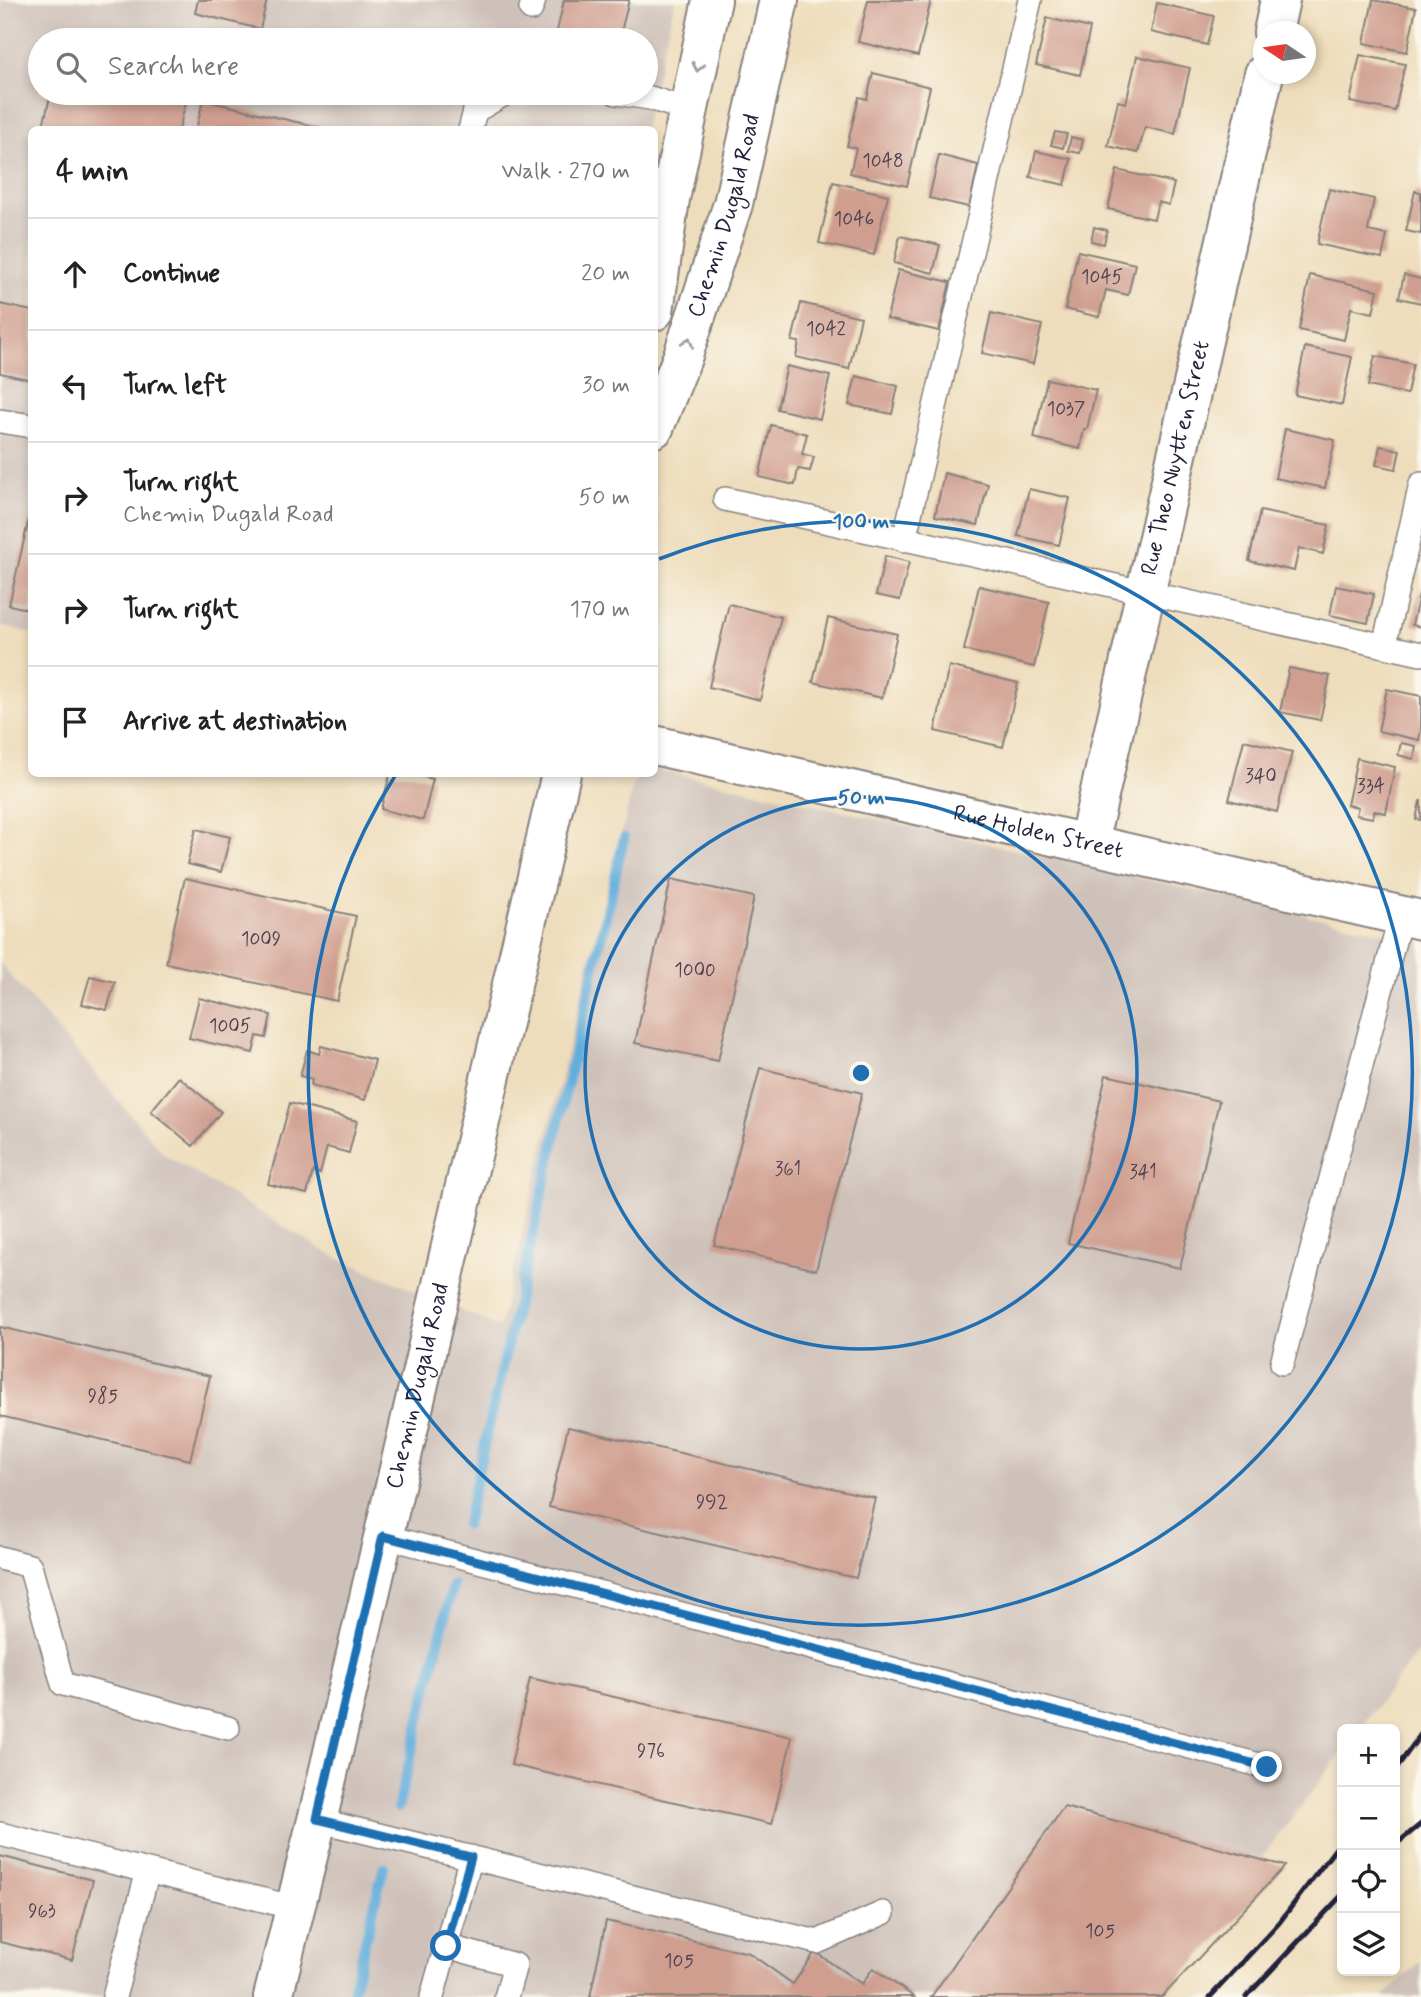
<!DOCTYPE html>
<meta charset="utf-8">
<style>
:root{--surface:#fff;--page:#f6f6f6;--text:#222;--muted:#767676;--line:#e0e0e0}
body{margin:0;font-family:Mynerve,sans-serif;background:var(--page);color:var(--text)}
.controls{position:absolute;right:21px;bottom:21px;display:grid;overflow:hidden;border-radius:10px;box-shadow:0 4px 10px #0003}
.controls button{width:63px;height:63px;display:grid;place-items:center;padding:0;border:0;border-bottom:2px solid var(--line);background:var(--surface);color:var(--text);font:35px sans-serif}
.compass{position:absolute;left:1253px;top:21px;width:63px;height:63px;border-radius:50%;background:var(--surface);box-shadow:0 4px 10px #0003;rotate:283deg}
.stop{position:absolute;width:21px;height:21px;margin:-16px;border:5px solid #1f6fb2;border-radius:50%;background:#fff}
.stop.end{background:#1f6fb2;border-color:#fff;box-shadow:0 2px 7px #0008}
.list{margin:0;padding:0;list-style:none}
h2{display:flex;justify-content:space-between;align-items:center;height:91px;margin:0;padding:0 28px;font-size:30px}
h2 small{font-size:23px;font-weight:400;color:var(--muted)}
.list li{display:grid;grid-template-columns:46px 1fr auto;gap:21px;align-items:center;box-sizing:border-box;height:112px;padding:0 28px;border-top:2px solid var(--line)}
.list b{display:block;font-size:26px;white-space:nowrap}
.list p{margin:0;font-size:23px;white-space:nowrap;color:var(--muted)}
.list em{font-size:23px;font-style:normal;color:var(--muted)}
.icon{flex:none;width:38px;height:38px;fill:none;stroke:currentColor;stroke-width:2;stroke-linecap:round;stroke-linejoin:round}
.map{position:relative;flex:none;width:1421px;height:1997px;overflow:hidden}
.search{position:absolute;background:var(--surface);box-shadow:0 4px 10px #0003;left:28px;top:28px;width:630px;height:77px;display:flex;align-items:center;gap:18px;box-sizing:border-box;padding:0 24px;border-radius:38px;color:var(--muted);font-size:26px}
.panel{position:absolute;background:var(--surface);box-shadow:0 4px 10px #0003;left:28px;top:126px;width:630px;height:651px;border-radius:10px}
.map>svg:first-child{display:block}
</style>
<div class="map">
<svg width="1421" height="1997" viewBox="0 0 1421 1997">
<rect width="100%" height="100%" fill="#fbf7ec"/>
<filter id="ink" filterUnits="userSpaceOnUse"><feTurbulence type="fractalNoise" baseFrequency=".0143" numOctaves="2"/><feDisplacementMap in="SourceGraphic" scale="14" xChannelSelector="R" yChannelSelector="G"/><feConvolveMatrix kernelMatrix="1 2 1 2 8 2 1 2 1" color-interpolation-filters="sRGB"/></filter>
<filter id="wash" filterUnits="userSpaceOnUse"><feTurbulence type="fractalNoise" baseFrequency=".00686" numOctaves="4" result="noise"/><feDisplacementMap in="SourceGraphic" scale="28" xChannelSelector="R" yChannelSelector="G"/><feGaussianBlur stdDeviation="1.57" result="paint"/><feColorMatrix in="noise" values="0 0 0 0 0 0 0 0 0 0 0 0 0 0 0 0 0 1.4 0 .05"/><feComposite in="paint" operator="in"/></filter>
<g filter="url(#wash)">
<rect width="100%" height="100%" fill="#eeddbc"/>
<path fill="#cec1ba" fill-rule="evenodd" d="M 0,0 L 675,0 L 644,129 L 32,130 L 31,633 L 0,625 ZM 40,40 L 646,40 L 646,93 L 40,93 Z
M 655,769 L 1421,941 L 1421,1648 L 1359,1729 L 1342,1729 L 1342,1752 L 1156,1997 L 0,1997 L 0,963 L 165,1155 L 331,1255 L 499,1327 L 636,774 L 654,774 Z
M 1421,1961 L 1421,1997 L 1383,1997 Z"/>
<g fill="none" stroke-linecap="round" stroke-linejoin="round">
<path stroke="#62aedb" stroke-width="10" d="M 466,1525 L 624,838
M 398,1808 L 453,1585
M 351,1997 L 384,1867"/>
</g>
<g id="blocks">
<path fill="#cf9e8f" d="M 198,0 L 267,0 L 260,29 L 195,13 Z
M 564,0 L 629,0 L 619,40 L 555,40 Z
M 868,0 L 931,0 L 918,56 L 858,42 Z
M 1373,0 L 1416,8 L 1407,52 L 1364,43 Z
M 1157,3 L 1214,16 L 1207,45 L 1151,32 Z
M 1047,18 L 1090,28 L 1080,75 L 1036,65 Z
M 1360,55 L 1405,64 L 1395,111 L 1350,102 Z
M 1137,56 L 1190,68 L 1175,134 L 1145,127 L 1138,153 L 1108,146 L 1118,101 L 1126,103 Z
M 873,73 L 930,87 L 907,186 L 850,173 L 856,148 L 847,146 L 853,121 L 859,97 L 867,99 Z
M 51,93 L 188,93 L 179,130 L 42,130 Z
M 203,100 L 322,128 L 322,130 L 196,130 Z
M 1055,132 L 1067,134 L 1063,148 L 1051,145 Z
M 1071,137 L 1083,140 L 1080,153 L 1068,151 Z
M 1036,151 L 1071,159 L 1065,185 L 1030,177 Z
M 939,155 L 978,165 L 969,207 L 929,198 Z
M 1117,170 L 1174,183 L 1169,205 L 1158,202 L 1154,219 L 1108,209 Z
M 833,182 L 888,195 L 874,255 L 819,243 Z
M 1329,189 L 1374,199 L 1368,231 L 1387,235 L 1382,258 L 1317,244 Z
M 1415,191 L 1421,192 L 1421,234 L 1406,231 Z
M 1094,227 L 1107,230 L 1104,244 L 1091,241 Z
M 900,236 L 940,245 L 933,273 L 894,263 Z
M 1078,251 L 1135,264 L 1128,295 L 1106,290 L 1099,317 L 1065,309 Z
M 898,270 L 950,282 L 939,331 L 887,319 Z
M 1310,275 L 1378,290 L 1373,313 L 1351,308 L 1344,340 L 1299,330 Z
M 1404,275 L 1421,279 L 1421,303 L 1399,298 Z
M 801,303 L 861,317 L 849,369 L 796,357 L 799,342 L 792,341 Z
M 0,304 L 32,311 L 32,380 L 0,373 Z
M 991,313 L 1042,325 L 1033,364 L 982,353 Z
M 1305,347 L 1352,357 L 1342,405 L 1295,395 Z
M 1375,356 L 1413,364 L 1407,394 L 1368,386 Z
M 787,366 L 830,376 L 820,419 L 777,409 Z
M 856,376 L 898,386 L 892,414 L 849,405 Z
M 1047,379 L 1096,390 L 1087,429 L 1084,429 L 1080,449 L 1034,438 Z
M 771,425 L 807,434 L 802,454 L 814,457 L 810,471 L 798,469 L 795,485 L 759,477 Z
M 1285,429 L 1335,440 L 1325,488 L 1275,478 Z
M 1380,446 L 1400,450 L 1396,469 L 1376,465 Z
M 944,473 L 988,484 L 978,525 L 935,516 Z
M 1029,489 L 1070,498 L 1059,545 L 1018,536 Z
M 1260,511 L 1329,525 L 1323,554 L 1299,548 L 1294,571 L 1249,561 Z
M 30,514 L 32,514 L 32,610 L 9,605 Z
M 885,556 L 909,562 L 900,600 L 876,595 Z
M 979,586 L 1049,602 L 1034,667 L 964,650 Z
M 1336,586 L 1374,594 L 1368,623 L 1330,615 Z
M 1420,590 L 1421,590 L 1421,627 L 1412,625 Z
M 729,604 L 781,617 L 760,700 L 709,687 Z
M 828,618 L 897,634 L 882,698 L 813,682 Z
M 949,666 L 1018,683 L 1003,747 L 935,731 Z
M 1289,668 L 1330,676 L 1320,720 L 1280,712 Z
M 1387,689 L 1421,696 L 1421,731 L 1419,740 L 1378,731 Z
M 1244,740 L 1292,752 L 1277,812 L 1229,800 Z
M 1401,743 L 1416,746 L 1414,759 L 1398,755 Z
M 1357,758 L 1395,767 L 1386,813 L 1374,811 L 1373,818 L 1356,815 L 1358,807 L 1347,805 Z
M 390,774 L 411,774 L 433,779 L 423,820 L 381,809 Z
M 1420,801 L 1421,801 L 1421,820 L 1416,819 Z
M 196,829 L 230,837 L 221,872 L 187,864 Z
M 185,878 L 356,916 L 337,1001 L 166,963 Z
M 671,879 L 754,897 L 718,1061 L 635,1043 Z
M 90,976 L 115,982 L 107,1010 L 82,1004 Z
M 199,998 L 271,1015 L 266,1038 L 257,1036 L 253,1053 L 189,1038 Z
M 321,1046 L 375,1060 L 365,1100 L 311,1085 L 312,1079 L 300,1076 L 307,1050 L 319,1054 Z
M 760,1068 L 862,1093 L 816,1270 L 714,1245 Z
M 1106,1075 L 1219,1101 L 1180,1268 L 1068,1243 Z
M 179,1077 L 221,1112 L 193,1146 L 151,1111 Z
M 290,1103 L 357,1121 L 349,1153 L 327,1147 L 320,1174 L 313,1171 L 307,1194 L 268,1184 Z
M 0,1327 L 210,1376 L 190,1460 L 0,1416 Z
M 568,1427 L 875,1498 L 856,1578 L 549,1507 Z
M 530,1678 L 792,1737 L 772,1824 L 511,1765 Z
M 1064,1807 L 1285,1866 L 1162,1997 L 931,1997 Z
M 0,1856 L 93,1880 L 72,1960 L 0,1942 Z
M 606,1921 L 749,1953 L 793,1984 L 815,1952 L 862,1984 L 873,1968 L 914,1997 L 590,1997 Z"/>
</g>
</g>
<g filter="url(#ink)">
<use href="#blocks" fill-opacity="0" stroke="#88807c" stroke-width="2"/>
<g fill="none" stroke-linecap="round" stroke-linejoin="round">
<defs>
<path id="service" d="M 531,9 L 534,0
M 616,93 L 650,98 L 688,110
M 470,130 L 475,111 L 506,93
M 0,421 L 32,426
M 725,499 L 1421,654
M 904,540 L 1030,0
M 1384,646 L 1421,484
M 1282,1363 L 1401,915
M 383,1536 L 1267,1767
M 0,1558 L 30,1566 L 63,1684 L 228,1728
M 317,1820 L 817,1942 L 883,1913
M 0,1834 L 295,1908
M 446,1946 L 471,1857
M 114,1997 L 148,1871
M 432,1997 L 446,1946 L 515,1965 L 506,1997"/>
<g id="minor">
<path d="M 1273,32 L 1280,0"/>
<path id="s1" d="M 654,745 L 1421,920"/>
<path id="s2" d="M 1088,844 L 1264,74"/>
</g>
<g id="tertiary">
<path d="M 654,311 L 670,199 L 712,0"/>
<path id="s3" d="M 654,428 L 682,358 L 733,204 L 779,0"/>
<path id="s4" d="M 273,1997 L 321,1804 L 561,774"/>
</g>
</defs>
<use href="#service" stroke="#88807c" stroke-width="26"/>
<use href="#minor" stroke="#88807c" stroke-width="42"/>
<use href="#tertiary" stroke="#88807c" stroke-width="42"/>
<use href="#service" stroke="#fff" stroke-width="23"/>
<use href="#minor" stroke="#fff" stroke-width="38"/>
<use href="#tertiary" stroke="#fff" stroke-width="38"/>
<path stroke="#22223b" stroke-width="5" d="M 1395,1770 L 1421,1734
M 1395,1845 L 1421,1824
M 1210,1997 L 1279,1923 L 1342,1840
M 1246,1997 L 1342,1895"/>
</g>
<defs><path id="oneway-chevron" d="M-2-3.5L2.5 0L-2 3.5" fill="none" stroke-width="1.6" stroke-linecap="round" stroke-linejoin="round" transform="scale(1.75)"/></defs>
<g stroke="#9c9ca7">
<use href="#oneway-chevron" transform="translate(698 67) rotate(102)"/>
<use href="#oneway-chevron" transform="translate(688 342) rotate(-71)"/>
</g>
</g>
<g fill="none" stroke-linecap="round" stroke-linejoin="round" filter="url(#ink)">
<path stroke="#1f6fb2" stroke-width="9" d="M 446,1946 L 471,1857 L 317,1819 L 383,1536 L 1267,1767"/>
</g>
<g fill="none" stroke="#1f6fb2" stroke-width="3.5">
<circle cx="861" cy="1073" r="276"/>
<path d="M659 559A552 552 0 1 1 395 776"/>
</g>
<g text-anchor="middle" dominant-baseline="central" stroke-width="5" stroke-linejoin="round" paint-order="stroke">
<g font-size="19" fill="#4d4150">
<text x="883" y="161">1048</text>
<text x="854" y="219">1046</text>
<text x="1102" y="277">1045</text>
<text x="826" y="329">1042</text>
<text x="1066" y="409">1037</text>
<text x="1261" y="776">340</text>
<text x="1371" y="786">334</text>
<text x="261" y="939">1009</text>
<text x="695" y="970">1000</text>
<text x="230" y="1026">1005</text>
<text x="788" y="1169">361</text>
<text x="1143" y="1172">341</text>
<text x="103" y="1396">985</text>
<text x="712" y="1502">992</text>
<text x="651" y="1751">976</text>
<text x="42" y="1911">963</text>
<text x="1100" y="1931">105</text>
<text x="679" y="1961">105</text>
</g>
<g font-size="23" fill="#22223b" stroke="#fbf7ec">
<text stroke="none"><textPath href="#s3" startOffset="224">Chemin Dugald Road</textPath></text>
<text stroke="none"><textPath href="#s2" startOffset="396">Rue Theo Nuytten Street</textPath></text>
<text stroke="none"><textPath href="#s1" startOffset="394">Rue Holden Street</textPath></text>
<text stroke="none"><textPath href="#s4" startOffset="628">Chemin Dugald Road</textPath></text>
</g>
</g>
<circle cx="861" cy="1073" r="10" fill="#1f6fb2" stroke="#fbf7ec" stroke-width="3.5"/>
<g font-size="21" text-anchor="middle" font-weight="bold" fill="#1f6fb2" stroke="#fbf7ec" stroke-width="5" stroke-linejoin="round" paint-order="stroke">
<text x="861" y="528">100 m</text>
<text x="861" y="804">50 m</text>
</g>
</svg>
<div class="controls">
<button>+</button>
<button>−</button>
<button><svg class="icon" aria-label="locate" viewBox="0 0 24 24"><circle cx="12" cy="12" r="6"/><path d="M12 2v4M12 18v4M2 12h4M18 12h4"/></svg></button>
<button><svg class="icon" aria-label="layers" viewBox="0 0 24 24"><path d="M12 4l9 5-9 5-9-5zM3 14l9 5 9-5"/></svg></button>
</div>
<svg class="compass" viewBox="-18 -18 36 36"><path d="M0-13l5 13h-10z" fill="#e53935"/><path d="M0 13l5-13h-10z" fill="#767676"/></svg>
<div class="stop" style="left:446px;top:1946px"></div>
<div class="stop end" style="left:1267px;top:1767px"></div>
<div class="search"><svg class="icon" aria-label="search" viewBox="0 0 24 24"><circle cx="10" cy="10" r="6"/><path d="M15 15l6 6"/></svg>Search here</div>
<section class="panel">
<h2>4 min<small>Walk · 270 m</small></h2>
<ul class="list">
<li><svg class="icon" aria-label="ahead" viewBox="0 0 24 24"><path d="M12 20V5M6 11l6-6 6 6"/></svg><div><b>Continue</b></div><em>20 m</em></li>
<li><svg class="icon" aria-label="left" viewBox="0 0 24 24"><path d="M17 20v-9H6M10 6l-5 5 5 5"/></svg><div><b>Turn left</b></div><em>30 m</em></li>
<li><svg class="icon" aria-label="right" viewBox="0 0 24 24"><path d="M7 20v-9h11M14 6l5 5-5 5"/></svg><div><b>Turn right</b><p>Chemin Dugald Road</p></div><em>50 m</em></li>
<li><svg class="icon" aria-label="right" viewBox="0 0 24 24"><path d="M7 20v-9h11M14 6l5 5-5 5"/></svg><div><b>Turn right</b></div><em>170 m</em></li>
<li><svg class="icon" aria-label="arrive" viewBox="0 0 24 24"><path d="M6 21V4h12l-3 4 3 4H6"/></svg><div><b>Arrive at destination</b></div></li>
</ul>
</section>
</div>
